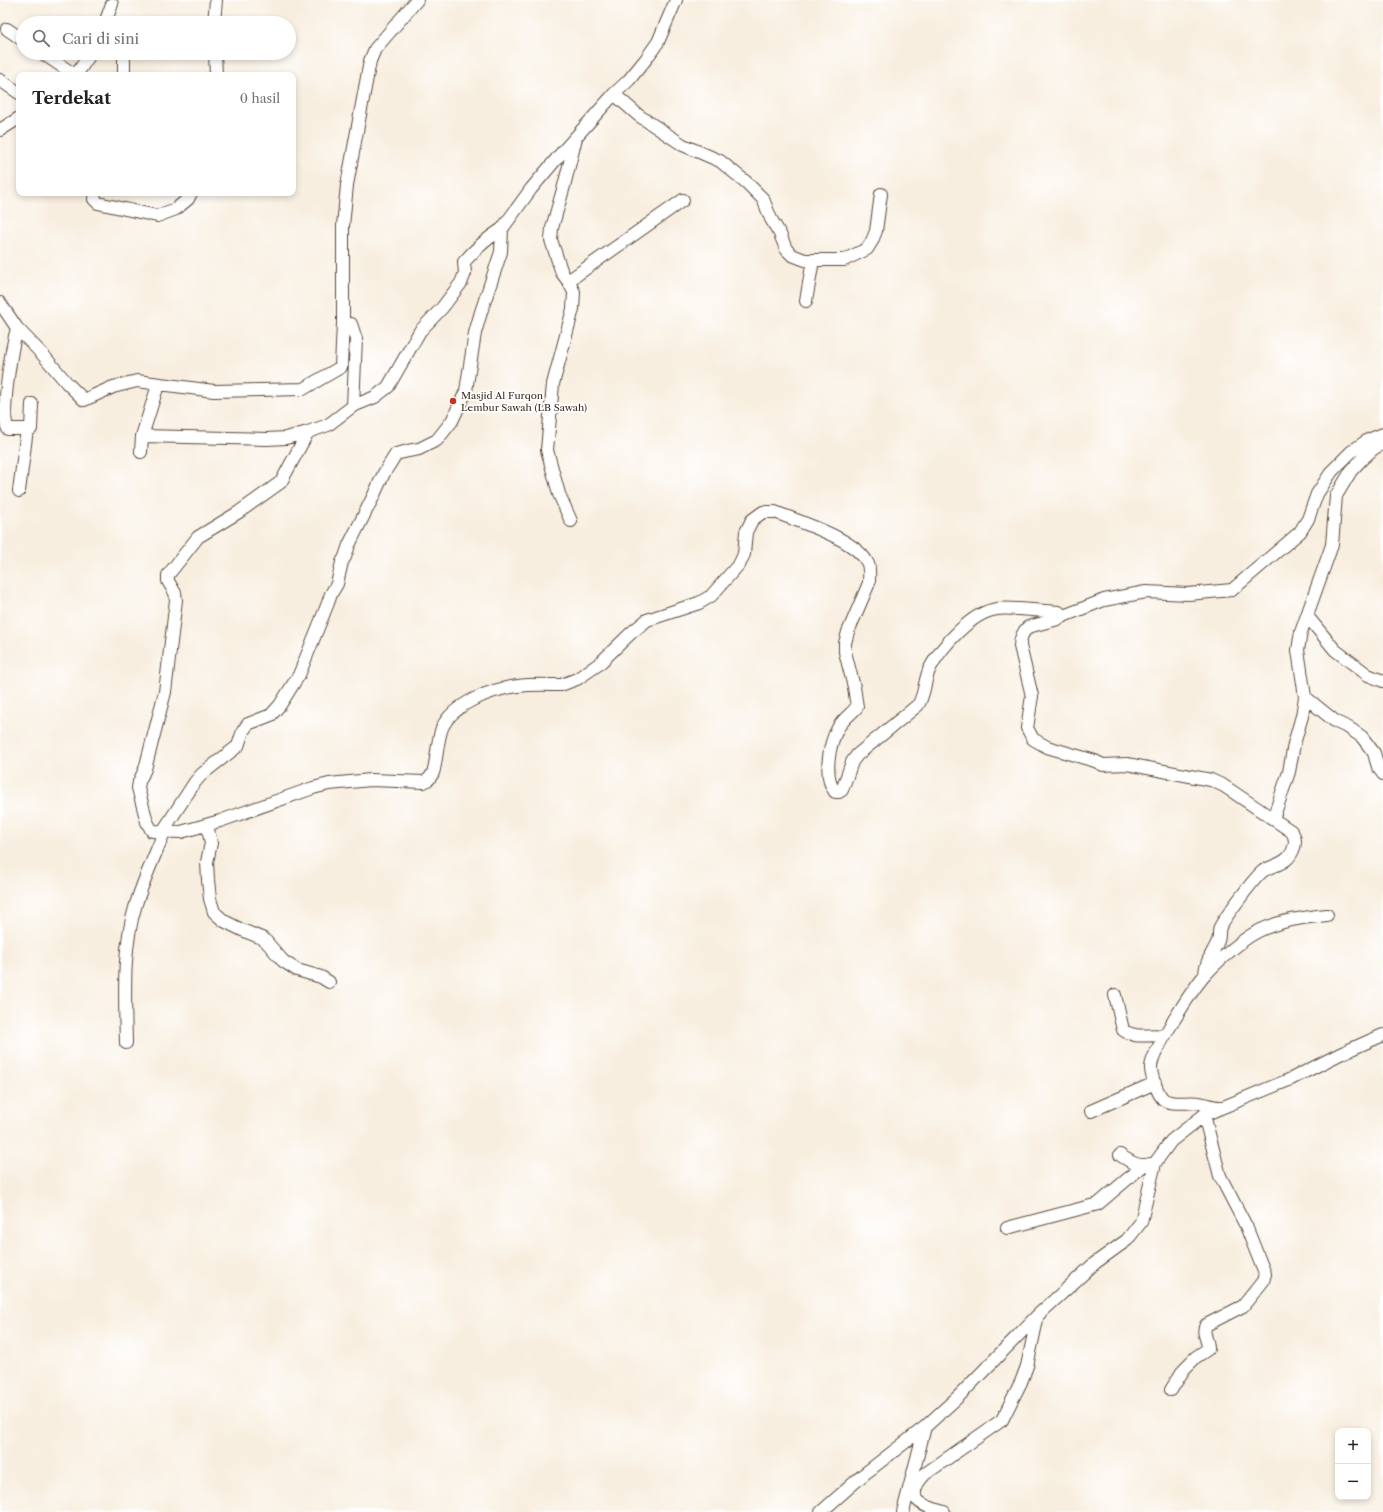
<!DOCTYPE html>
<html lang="id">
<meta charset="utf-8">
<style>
:root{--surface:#fff;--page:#f2f2f2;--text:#202124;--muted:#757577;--line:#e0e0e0}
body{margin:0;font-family:"Libre Caslon Text",serif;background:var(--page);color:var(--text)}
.controls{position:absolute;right:12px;bottom:12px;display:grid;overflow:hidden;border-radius:8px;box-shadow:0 2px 6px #0003}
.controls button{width:36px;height:36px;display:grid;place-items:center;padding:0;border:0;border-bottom:1px solid var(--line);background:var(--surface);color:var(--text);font:20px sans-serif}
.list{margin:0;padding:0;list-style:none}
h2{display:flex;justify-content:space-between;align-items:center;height:52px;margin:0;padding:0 16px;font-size:17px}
h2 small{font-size:13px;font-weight:400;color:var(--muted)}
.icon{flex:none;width:22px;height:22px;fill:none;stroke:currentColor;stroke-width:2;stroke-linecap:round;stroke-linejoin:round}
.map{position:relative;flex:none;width:1383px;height:1512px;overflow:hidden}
.search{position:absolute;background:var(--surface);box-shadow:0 2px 6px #0003;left:16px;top:16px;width:280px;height:44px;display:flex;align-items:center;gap:10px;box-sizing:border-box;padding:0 14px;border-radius:22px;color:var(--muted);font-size:15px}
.panel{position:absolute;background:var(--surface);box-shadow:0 2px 6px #0003;left:16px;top:72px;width:280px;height:124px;border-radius:8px}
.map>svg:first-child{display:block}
</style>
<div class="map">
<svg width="1383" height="1512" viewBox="0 0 1383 1512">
<rect width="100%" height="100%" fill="#fff"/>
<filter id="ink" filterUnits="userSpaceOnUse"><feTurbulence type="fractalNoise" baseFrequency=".025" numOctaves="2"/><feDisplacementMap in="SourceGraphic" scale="8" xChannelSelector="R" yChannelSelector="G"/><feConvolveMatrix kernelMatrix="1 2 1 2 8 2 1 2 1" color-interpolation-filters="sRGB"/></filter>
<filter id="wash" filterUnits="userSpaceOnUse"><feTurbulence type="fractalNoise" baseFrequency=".012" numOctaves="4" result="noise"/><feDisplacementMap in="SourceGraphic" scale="16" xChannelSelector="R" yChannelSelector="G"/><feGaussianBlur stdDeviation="0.9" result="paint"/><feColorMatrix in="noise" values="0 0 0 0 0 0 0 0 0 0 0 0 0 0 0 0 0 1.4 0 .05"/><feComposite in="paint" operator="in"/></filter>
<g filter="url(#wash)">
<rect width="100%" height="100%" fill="#f8eedf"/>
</g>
<g filter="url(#ink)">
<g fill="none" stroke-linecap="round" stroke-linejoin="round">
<defs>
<path id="minor" d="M 105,23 L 112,4
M 214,23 L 216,0
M 7,29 L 23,40
M 42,53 L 75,75
M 121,53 L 124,56 L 124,75
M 215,53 L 216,75
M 76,75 L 91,53
M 0,80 L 19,93
M 614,94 L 638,115 L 683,145 L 720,161 L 746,182 L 763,199 L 771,219 L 780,234 L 786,249 L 792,255 L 805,260 L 813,260 L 806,301
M 0,130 L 19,118
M 95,193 L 94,199 L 98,203 L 157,216 L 176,209 L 188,199 L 191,193
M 813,260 L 844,260 L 867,249 L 872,241 L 876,231 L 881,194
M 568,281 L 683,200
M 0,303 L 17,328 L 43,355 L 67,383 L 84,400 L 113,387 L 137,381 L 214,391 L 303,389 L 341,367 L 343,324 L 351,324 L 356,339 L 353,406 L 328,425 L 308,432 L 281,482 L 239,512 L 198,537 L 168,575 L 168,581 L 175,593 L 176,600 L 165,692 L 145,769 L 139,782 L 138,788 L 147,822 L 152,831 L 181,832 L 220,821 L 313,788 L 329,784 L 371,780 L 424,782 L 429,779 L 433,773 C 437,760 437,741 442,728 C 453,703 493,689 518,686 C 532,684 547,685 561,685 L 577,679 L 599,664 L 631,633 L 647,620 L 699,603 L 711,596 L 740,563 L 744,554 L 746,532 L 752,520 L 763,512 L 775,512 C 799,522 857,539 868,564 C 870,570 869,577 869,583 L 848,632 L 845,643 L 845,652 L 854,687 L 857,707 C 851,714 842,720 838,728 C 829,744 823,776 835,792 L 839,792 L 842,790 L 852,762 L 857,755 L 918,705 C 925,695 924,680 930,668 C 942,646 972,612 997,609 C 1004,608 1012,609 1019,609 C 1032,610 1045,611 1059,612 L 1061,615 L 1058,619 L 1028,627 C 1022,633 1020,638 1020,646 L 1032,696 L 1027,728 L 1033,739 L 1047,747 L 1095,761 L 1103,765 L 1127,764 L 1211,780 L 1224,786 L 1291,831 C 1298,839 1295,850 1288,858 C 1281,865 1271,866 1263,871 C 1255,877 1226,916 1220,927 C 1218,932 1220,936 1218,941 C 1213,953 1205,962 1205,975
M 343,324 L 343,226 L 347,185 L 370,61 L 375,49 L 417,0
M 17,328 C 12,346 0,415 8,429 L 31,429 L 32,404
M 353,406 L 375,397 L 388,387 L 420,331 L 442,308 L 461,283 L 465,273 L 464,262 C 475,249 488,238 502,229
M 142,436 L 267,439 L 286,438 L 308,432
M 141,452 L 142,436 L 158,385
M 19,491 L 27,429
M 571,521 L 559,494 L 547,450 L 553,384 L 573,309 L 574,292 L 568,281 L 562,273 L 551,240 L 552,228 L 564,186 L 576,138
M 1307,616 L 1335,650 L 1368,675 L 1383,681
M 1061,617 L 1104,600 L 1146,592 L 1188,594 L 1232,590 L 1300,532 L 1308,519 L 1317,494 L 1332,471 L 1351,452 L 1368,440 L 1383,434
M 1305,697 L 1336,722 L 1349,728 L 1362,737 L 1374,753 L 1378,767 L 1383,774
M 1273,819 L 1289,772 L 1294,744 L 1302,716 L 1305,697 L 1298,650 L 1301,632 L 1332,545 L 1336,496 L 1351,471 L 1362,459 L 1373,449 L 1383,443
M 207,825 L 211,843 L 207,862 L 208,880 L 210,899 L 214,912 L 224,921 L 242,930 L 264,939 L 283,961 L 297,970 L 321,977 L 329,982
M 163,831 L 195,782 L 202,774 L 238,746 L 243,731 L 248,724 L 271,715 L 280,705 L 299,675 L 328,603 L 331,594 L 337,584 L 342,562 L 345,557 L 349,545 L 373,497 L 384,473 L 396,454 L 408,451 L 419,449 L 437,440 L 452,421 L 466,391 L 475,333 L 481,312 L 501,252 L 502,229 L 531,189 L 558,157 L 614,94 L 629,80 L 646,59 L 658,42 L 676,0
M 1115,995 L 1123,1030 C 1138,1040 1148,1033 1163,1036
M 126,1043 C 125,997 122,949 136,904 C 144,879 155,855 165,830
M 1220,1107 C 1212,1107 1206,1104 1199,1103 C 1188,1101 1172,1106 1163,1099 C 1158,1094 1151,1076 1151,1068 C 1150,1054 1194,987 1205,975 C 1215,964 1232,949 1244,940 C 1268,922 1298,918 1327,915
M 1091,1111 L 1155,1083
M 1120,1155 C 1129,1161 1139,1168 1150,1164
M 1007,1228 L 1098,1204 L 1144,1165
M 1171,1390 L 1184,1369 L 1196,1357 L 1208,1349 C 1209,1341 1201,1333 1206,1325 L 1243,1306 L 1263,1281 L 1265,1274 L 1246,1226 L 1220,1176 L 1204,1115
M 821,1512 L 863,1475 L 925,1427 L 959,1396 L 1038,1315 L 1095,1263 L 1127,1240 L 1141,1222 L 1155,1163 L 1171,1141 L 1204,1115 L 1291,1079 L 1340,1054 L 1383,1035
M 903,1512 L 925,1427
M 944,1512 C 922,1506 902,1499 925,1474 L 1002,1420 L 1021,1382 L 1027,1366 L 1038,1315"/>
</defs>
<use href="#minor" stroke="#57473b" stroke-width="14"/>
<use href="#minor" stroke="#fff" stroke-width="12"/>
</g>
</g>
<circle fill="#c8321e" stroke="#fff" stroke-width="1.5" cx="453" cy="401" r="4"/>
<g text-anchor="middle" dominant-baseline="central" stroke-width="3.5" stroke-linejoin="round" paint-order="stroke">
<g font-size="10" fill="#3b2a1e" stroke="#fff" text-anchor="start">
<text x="461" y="395">Masjid Al Furqon<tspan x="461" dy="12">Lembur Sawah (LB Sawah)</tspan></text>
</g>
</g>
</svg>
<div class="controls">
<button>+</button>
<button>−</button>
</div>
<div class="search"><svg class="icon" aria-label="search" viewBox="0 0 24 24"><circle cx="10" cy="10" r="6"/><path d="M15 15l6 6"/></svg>Cari di sini</div>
<section class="panel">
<h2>Terdekat<small>0 hasil</small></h2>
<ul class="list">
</ul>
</section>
</div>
